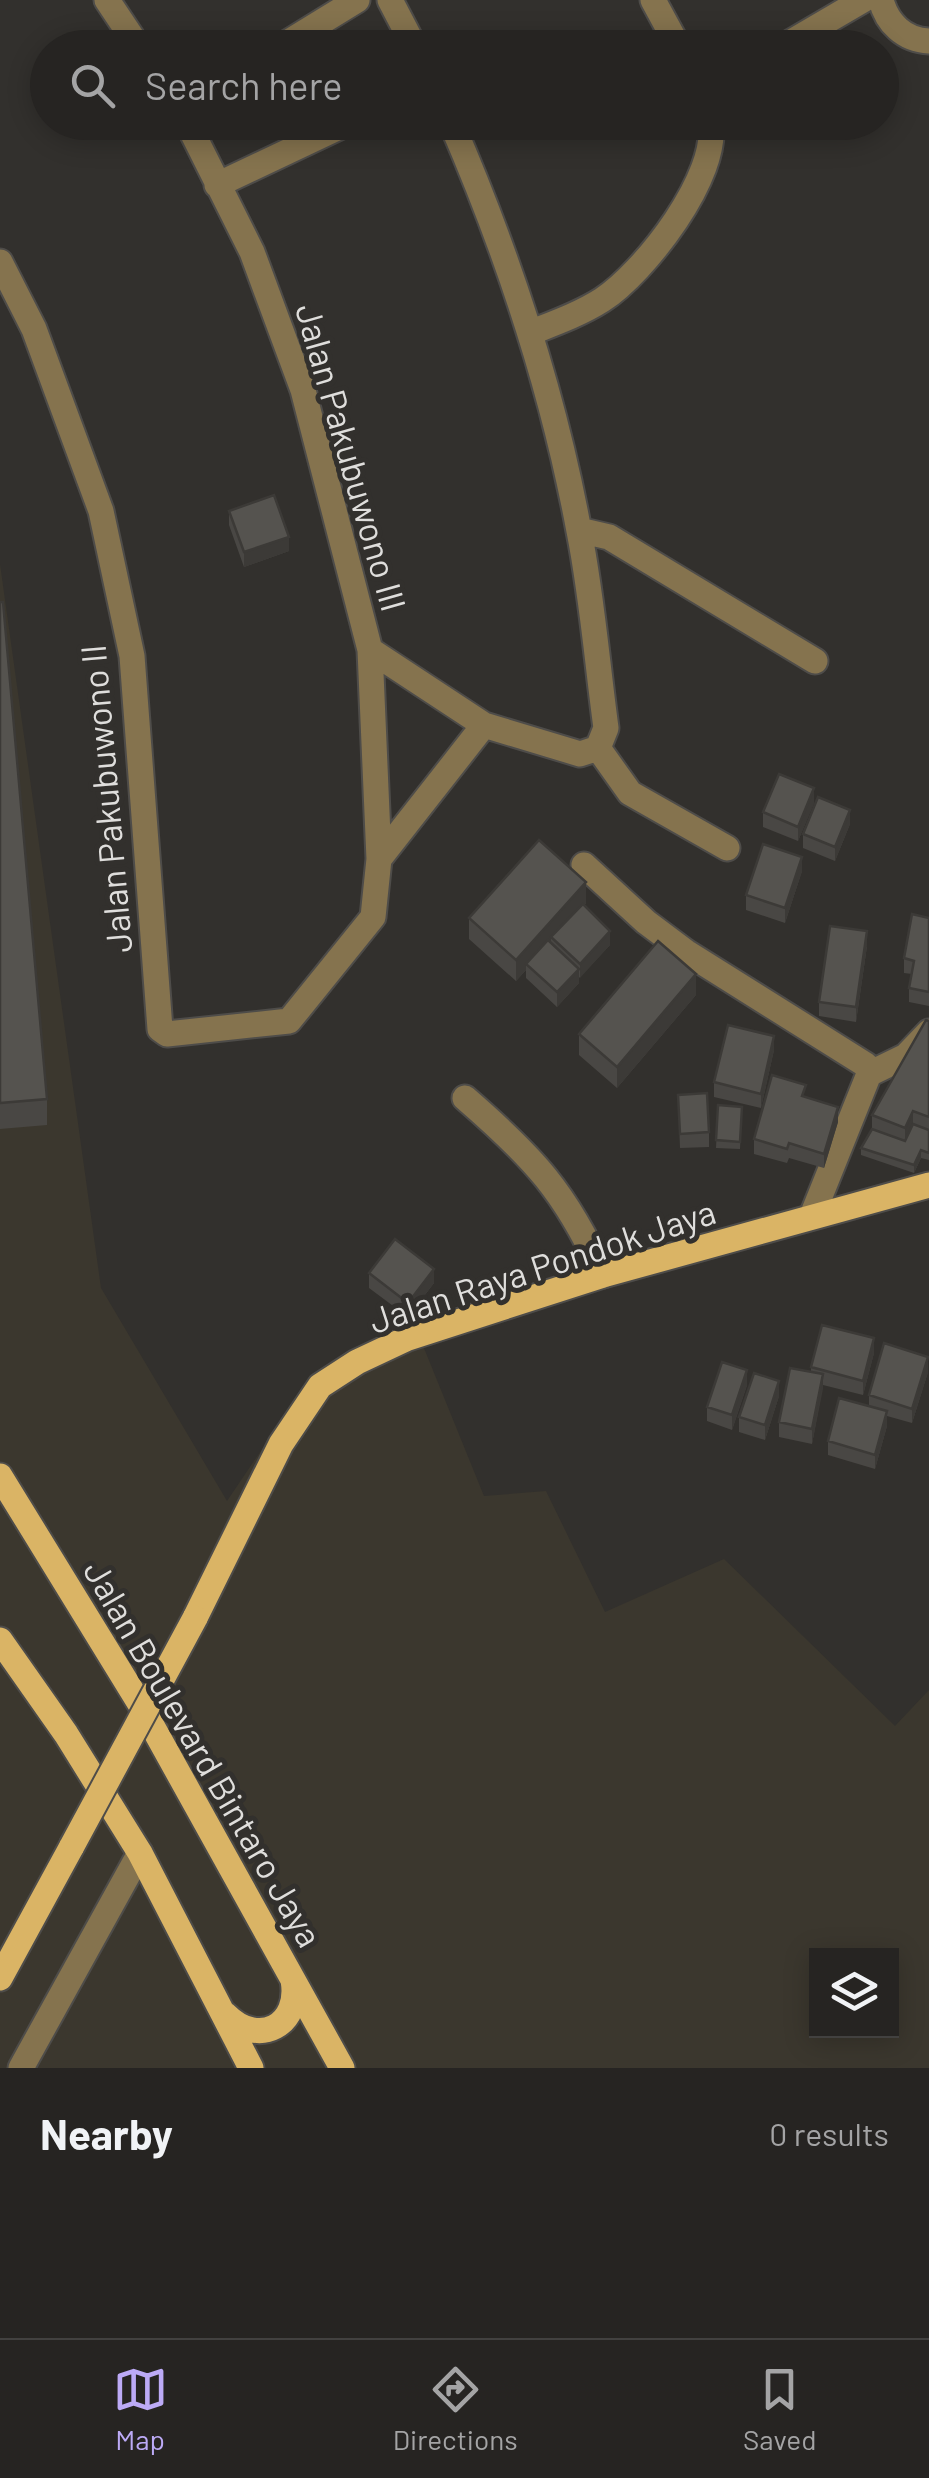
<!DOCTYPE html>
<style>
:root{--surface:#262422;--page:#2e2c2a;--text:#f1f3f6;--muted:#a4a4a5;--line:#424140;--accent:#bcaaf6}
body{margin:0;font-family:Barlow,sans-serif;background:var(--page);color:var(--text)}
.controls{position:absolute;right:30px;bottom:30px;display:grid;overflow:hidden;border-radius:0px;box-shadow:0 5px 25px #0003}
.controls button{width:90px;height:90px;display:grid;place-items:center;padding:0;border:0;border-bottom:2px solid var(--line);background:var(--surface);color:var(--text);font:50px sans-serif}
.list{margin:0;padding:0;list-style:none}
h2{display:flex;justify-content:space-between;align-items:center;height:130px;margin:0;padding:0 40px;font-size:42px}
h2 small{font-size:32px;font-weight:400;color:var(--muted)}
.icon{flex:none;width:55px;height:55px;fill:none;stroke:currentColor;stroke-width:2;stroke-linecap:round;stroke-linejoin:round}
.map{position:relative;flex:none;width:929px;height:2068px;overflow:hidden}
.search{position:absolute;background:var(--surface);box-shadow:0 5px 25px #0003;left:30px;right:30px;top:30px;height:110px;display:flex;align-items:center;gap:25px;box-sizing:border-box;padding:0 35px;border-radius:55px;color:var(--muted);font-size:38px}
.sheet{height:270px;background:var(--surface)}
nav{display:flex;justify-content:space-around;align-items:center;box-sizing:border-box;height:140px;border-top:2px solid var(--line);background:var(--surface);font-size:28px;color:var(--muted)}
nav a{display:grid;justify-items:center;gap:5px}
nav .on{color:var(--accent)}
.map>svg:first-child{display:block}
</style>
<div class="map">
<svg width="929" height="2068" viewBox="0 0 929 2068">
<rect width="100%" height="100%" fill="#32302d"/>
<path fill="#3b372e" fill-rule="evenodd" d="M 0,564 L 101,1288 L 227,1501 L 287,1412 L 413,1321 L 484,1496 L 546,1491 L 605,1612 L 724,1559 L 895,1726 L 929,1690 L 929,2068 L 0,2068 ZM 816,1956 L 892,1956 L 892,2030 L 816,2030 Z"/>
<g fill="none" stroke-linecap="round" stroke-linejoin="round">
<defs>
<path id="minor" d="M 107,0 L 139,48
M 390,0 L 415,48
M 653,0 L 679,48
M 881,0 C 887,23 904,40 929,41
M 279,48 L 357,0
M 781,48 L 863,0
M 451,122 C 508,254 553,390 579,531 C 592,596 597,662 606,728 L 598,748
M 217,185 L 350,122
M 0,262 L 34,329 L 101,511 L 132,656 L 160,1029 L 167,1034 L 289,1021 L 373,917 L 379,859 L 370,650 L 303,390 L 252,252 L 187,122
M 532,332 C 555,323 580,314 602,300 C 644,273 721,174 710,122
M 579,530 L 609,537 L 815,661
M 370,650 L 484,725 L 580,754 L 598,748
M 598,748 L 630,793 L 727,848
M 379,859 L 484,725
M 584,865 L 646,922 L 686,952 L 866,1065 L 869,1074 L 812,1216
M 869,1074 L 906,1056 L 929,1032
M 465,1098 C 533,1157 566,1192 603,1275
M 21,2068 L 140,1853"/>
<path id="major" d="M 0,1476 L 140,1704 L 342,2068
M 195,1618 L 281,1444 L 320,1386 L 357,1362 L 408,1338 L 603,1275 L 929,1185
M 0,1640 L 66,1734 L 140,1853 L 251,2068
M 0,1978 L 72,1846
M 226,2015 C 259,2048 301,2025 293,1980"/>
</defs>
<use href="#minor" stroke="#4e4c49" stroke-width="29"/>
<use href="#major" stroke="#4e4c49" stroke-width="29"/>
<use href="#minor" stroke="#85734e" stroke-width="25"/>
<use href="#major" stroke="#dab465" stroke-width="25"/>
<defs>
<path id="major-bridge" d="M 72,1846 L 195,1618"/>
</defs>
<use href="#major-bridge" stroke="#4e4c49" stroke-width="29" stroke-linecap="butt"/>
<use href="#major-bridge" stroke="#dab465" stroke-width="25"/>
</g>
<path fill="#494744" d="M 229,511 L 289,551 L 244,567 L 229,525 Z
M 0,602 L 47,1099 L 47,1125 L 0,1129 Z
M 814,803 L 798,841 L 763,827 L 763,812 Z
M 850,824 L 835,861 L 803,848 L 803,834 Z
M 802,871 L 785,923 L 746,910 L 746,895 Z
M 586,903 L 584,906 L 610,945 L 579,978 L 579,983 L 557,1007 L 526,978 L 526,970 L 516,981 L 469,939 L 469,918 Z
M 929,918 L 929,1006 L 909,1002 L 909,988 L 912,974 L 904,973 L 904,958 Z
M 867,946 L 856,1022 L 819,1016 L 819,1002 Z
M 696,995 L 617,1088 L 579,1055 L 579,1034 Z
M 929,1021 L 929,1160 L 921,1158 L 914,1173 L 861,1155 L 861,1148 L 872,1129 L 872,1115 Z
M 774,1050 L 761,1108 L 714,1097 L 714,1082 Z
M 678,1095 L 709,1132 L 709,1147 L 680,1148 Z
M 806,1097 L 838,1122 L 824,1168 L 789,1158 L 787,1163 L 754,1154 L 754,1139 Z
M 718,1105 L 742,1107 L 740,1149 L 716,1148 Z
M 369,1273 L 434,1283 L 408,1317 L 369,1288 Z
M 874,1353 L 863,1395 L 823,1385 L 812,1444 L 779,1437 L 779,1422 L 811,1372 L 811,1367 Z
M 928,1372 L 912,1423 L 887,1416 L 887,1426 L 875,1469 L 828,1455 L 828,1441 L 869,1406 L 869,1395 Z
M 747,1385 L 732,1430 L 707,1421 L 707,1407 Z
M 779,1396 L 765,1440 L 739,1432 L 739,1417 Z"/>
<path fill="#3c3a37" d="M 289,537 L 289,551 L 244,567 L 244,552 Z
M 814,788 L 814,803 L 798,841 L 798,827 Z
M 850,810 L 850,824 L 835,861 L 835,847 Z
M 802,857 L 802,871 L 785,923 L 785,908 Z
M 586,882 L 586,903 L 553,939 L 551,937 L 551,942 L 529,966 L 526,964 L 526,970 L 516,981 L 516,960 Z
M 610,931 L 610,945 L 580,978 L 580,964 Z
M 867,931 L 867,946 L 856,1022 L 856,1007 Z
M 579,969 L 579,983 L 557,1007 L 557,992 Z
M 696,974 L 696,995 L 617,1088 L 617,1067 Z
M 774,1036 L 774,1050 L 761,1108 L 761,1094 Z
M 838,1107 L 838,1122 L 824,1168 L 824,1154 Z
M 913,1111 L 913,1132 L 905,1149 L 905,1128 Z
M 921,1150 L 921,1158 L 914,1173 L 914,1165 Z
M 434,1269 L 434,1283 L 408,1317 L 408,1303 Z
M 874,1338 L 874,1353 L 863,1395 L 863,1381 Z
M 928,1357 L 928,1372 L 912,1423 L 912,1409 Z
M 747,1370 L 747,1385 L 732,1430 L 732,1415 Z
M 823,1374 L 823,1389 L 812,1444 L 812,1429 Z
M 779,1381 L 779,1396 L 765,1440 L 765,1425 Z
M 887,1411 L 887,1426 L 875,1469 L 875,1455 Z"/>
<path fill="#55534f" stroke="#3c3a37" stroke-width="2.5" d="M 274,495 L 289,537 L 244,552 L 229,511 Z
M 0,602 L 3,602 L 47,1099 L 0,1103 Z
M 779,774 L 814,788 L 798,827 L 763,812 Z
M 818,797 L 850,810 L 835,847 L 803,834 Z
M 539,840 L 586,882 L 516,960 L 469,918 Z
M 763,844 L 802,857 L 785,908 L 746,895 Z
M 583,904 L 610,931 L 580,964 L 551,937 Z
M 912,914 L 929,918 L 929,992 L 909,988 L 914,961 L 904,958 Z
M 830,926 L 867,931 L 856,1007 L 819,1002 Z
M 548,940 L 579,969 L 557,992 L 526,964 Z
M 658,941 L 696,974 L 617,1067 L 579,1034 Z
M 926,1020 L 929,1021 L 929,1117 L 913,1111 L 905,1128 L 872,1115 Z
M 728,1025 L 774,1036 L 761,1094 L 714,1082 Z
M 772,1075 L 806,1085 L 802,1096 L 838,1107 L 824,1154 L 789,1143 L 787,1149 L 754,1139 Z
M 707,1093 L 709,1132 L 680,1134 L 678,1095 Z
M 718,1105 L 742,1107 L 740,1142 L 716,1140 Z
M 913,1124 L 929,1130 L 929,1153 L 921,1150 L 914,1165 L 861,1148 L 872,1129 L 905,1141 Z
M 395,1239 L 434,1269 L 408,1303 L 369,1273 Z
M 822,1325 L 874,1338 L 863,1381 L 811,1367 Z
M 884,1343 L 928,1357 L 912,1409 L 869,1395 Z
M 722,1362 L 747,1370 L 732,1415 L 707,1407 Z
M 790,1368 L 823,1374 L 812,1429 L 779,1422 Z
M 754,1373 L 779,1381 L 765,1425 L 739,1417 Z
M 839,1398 L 887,1411 L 875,1455 L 828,1441 Z"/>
<g text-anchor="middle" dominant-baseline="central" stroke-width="10" stroke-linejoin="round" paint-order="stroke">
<g font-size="35" fill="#dfdedc" stroke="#32302d">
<text transform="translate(352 457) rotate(74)">Jalan Pakubuwono III</text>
<text transform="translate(105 799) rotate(-95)">Jalan Pakubuwono II</text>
<text transform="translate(542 1265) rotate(-18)">Jalan Raya Pondok Jaya</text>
<text transform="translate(204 1753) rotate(60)">Jalan Boulevard Bintaro Jaya</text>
</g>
</g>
</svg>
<div class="controls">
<button><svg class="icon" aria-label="layers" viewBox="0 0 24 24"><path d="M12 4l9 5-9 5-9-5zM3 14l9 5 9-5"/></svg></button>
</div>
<div class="search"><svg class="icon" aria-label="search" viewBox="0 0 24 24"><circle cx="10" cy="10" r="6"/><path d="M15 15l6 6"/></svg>Search here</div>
</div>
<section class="sheet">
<h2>Nearby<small>0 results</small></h2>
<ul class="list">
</ul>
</section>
<nav>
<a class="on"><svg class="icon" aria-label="map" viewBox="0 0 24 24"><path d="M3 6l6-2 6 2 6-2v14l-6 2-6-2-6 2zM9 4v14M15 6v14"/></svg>Map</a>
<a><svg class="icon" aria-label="directions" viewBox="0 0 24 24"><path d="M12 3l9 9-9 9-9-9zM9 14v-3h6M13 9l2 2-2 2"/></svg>Directions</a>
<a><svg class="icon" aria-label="saved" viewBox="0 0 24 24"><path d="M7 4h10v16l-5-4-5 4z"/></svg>Saved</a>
</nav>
